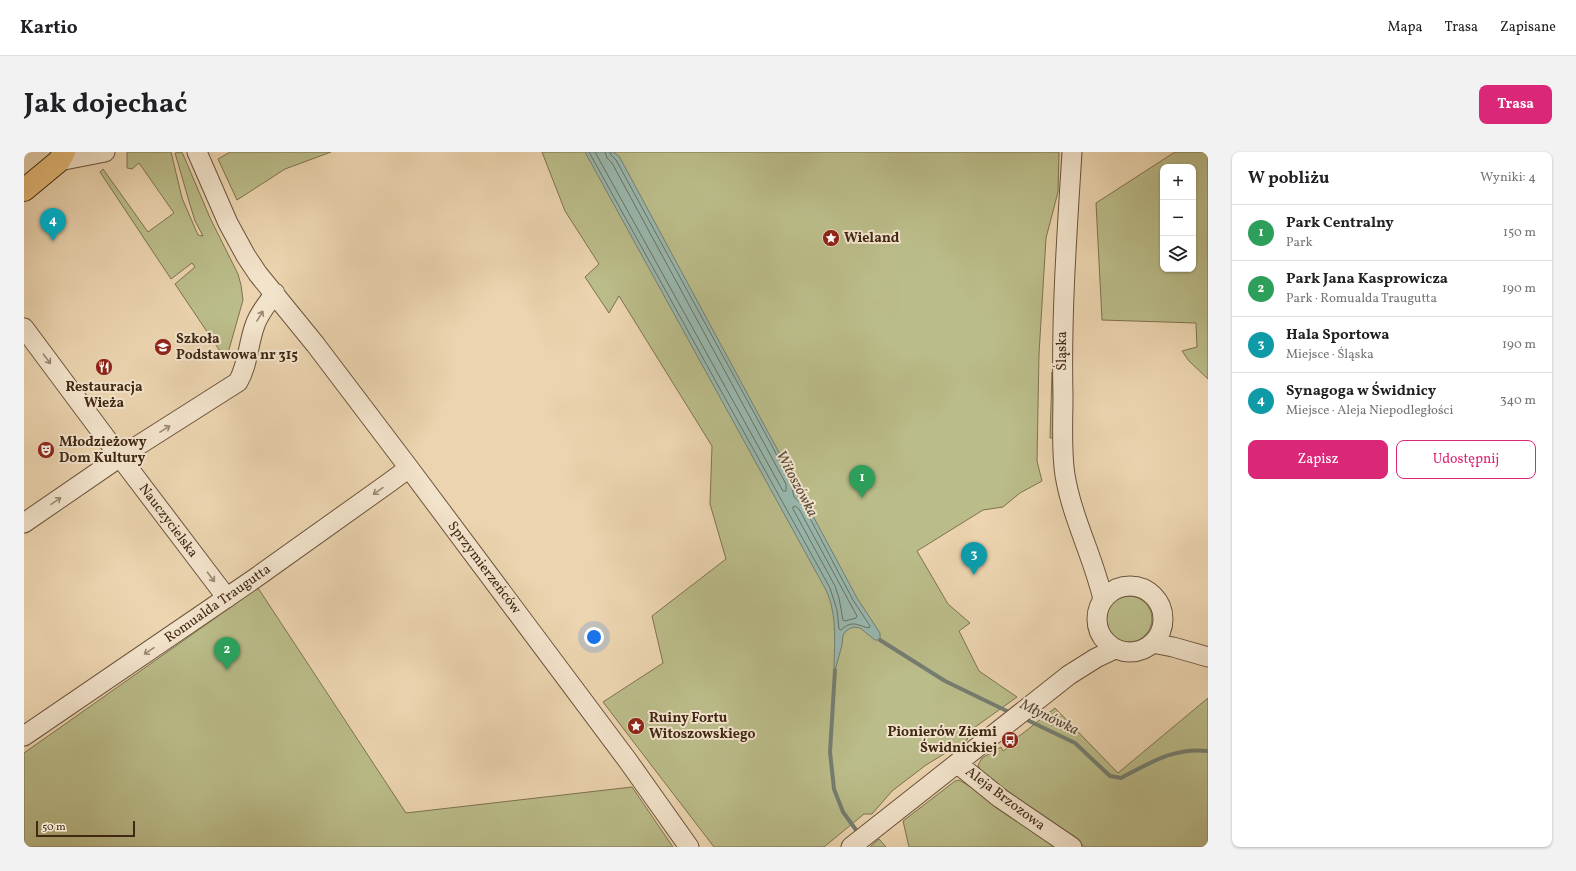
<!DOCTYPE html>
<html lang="pl">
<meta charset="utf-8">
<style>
:root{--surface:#fff;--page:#f2f2f2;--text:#202124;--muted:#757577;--line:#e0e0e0;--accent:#db2777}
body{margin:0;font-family:Vollkorn,serif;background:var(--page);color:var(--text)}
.controls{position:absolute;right:12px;top:12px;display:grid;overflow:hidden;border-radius:8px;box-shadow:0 1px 3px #0004}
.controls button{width:36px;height:36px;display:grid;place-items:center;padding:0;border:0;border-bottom:1px solid var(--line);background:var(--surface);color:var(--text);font:20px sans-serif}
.scale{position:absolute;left:12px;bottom:10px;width:99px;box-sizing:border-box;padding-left:4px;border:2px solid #412815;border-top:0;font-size:11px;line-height:14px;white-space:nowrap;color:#412815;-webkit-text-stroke:3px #f2e3cb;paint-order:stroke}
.you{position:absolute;left:570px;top:485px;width:14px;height:14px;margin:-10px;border:3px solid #fff;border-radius:50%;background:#1a73e8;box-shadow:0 0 0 6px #1a73e833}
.badge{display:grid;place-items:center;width:26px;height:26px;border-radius:50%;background:var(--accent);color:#fff;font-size:13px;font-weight:700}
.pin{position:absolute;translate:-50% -33px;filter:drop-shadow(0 1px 2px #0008)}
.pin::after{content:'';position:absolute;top:21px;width:14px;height:12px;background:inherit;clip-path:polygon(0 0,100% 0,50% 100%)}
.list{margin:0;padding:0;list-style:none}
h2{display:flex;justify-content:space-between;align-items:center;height:52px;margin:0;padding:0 16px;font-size:17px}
h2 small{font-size:13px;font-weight:400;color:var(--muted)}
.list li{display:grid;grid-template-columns:26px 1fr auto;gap:12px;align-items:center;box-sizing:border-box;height:56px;padding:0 16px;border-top:1px solid var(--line)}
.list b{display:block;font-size:15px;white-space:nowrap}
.list p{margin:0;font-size:13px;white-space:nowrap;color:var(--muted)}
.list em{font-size:13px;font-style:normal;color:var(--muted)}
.actions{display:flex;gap:8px;padding:12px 16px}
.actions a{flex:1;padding:9px 0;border:1px solid var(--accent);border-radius:8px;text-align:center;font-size:14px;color:var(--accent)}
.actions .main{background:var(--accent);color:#fff}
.icon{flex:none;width:22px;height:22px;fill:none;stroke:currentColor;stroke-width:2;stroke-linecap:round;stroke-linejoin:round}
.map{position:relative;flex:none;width:1184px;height:695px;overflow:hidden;border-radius:8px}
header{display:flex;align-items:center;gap:24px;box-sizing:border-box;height:56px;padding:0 20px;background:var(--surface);border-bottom:1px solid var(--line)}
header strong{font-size:19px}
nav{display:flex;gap:22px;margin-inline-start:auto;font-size:14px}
.intro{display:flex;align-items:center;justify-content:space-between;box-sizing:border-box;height:96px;padding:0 24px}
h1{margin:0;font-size:28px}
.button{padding:10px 18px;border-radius:8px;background:var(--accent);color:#fff;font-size:14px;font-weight:700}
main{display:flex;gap:24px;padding:0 24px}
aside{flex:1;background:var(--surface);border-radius:8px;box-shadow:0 1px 3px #0004}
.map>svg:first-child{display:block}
</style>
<header>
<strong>Kartio</strong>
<nav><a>Mapa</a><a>Trasa</a><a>Zapisane</a></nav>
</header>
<div class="intro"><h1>Jak dojechać</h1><a class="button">Trasa</a></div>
<main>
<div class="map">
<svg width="1184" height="695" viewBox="0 0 1184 695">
<rect width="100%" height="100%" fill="#ebd4af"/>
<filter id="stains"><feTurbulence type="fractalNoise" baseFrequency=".005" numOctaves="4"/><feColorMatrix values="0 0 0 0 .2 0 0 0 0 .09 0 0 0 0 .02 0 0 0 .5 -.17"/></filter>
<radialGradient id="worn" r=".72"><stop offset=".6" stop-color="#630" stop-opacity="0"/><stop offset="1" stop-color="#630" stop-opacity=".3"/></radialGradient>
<path fill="#babc89" stroke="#7e724f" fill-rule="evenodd" d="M 103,0 L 147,0 L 158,46 L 174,83 L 179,84 L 171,69 L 167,56 L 151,1 L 158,0 L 187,68 L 214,122 L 217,133 L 219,148 L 202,208 L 151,132 L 171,115 L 168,111 L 147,127 L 76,20 L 79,17 L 124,80 L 150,61 L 115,11 L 108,17 L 103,16 Z
M 206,0 L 307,0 L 261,17 L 213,48 L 194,7 Z
M 518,0 L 1035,0 L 1034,40 L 1022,86 L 1015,202 L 1013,309 L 1018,329 L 996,341 L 979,355 L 959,358 L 893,399 L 924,452 L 946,471 L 935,479 L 955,519 L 993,545 L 947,578 L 943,588 L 902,613 L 868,639 L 848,662 L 840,662 L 800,695 L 690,695 L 579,550 L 639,511 L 628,464 L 702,407 L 686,352 L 688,294 L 595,144 L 585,161 L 561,125 L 575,112 L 541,59 Z
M 1151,0 L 1184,0 L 1184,227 L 1165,209 L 1158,199 L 1173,195 L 1172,171 L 1078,168 L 1072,51 ZM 1139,15 L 1169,15 L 1169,117 L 1139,117 Z
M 1028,220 L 1031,286 L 1026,286 Z
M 234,436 L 382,661 L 608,635 L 649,695 L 0,695 L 0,601 Z
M1082 467a23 23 0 1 1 46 0a23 23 0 1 1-46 0Z
M 1184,546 L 1184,695 L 1061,695 L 979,640 L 957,620 L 954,613 L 958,606 L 977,595 L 979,599 L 988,593 L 986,590 L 998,582 L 1031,556 L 1094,621 Z
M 935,628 L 947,635 L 956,635 L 1038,695 L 885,695 L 879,669 L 931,629 Z
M 855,687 L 862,695 L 846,695 Z"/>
<path fill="#98b8af" stroke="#757e71" d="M 561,0 L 589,0 L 595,4 L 771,330 L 773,343 L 781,349 L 833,446 L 856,481 L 856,488 L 851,488 L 836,476 L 829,475 L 823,478 L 819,483 L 818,493 L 810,522 C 810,494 814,464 802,438 Z"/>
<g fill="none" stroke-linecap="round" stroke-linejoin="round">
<path stroke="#6c7062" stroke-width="1" d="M 565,0 L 806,436 L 813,458 L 815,477 L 817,478 C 829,467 834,474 845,476 L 846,474 L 829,448 L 779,353 L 770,345 L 767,331 L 746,290 L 592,8 L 587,3 L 586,0
M 571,0 L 759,339 L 762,339 L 762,332 L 741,293 L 588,11 L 583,6 L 581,0
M 769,355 L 771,354 L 775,357 L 833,464 L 832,466 L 821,469 L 819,468 L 815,446 L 811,434 L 769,357 Z"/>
<path stroke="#757e71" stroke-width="4" d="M 856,488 L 921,529 L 987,561
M 811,518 L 806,600 L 810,637 L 819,660 L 835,682
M 999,566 L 1051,591 L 1086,624 L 1097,626 C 1126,611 1150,595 1184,599"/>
<defs>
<path id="minor" d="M 173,0 L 204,71 L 222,104 L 234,122 L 291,192 L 385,316 L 604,609 L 665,695
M 1048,0 C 1043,81 1037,163 1039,244 C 1039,270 1037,298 1041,323 C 1048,366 1069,404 1079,447
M 35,9 L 81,0
M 0,176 L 96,305 L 203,446
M 0,371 L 96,305 L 214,230 C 224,213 224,192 231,173 C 235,161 244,151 251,141
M1073 467a33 33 0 1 1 66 0a33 33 0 1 1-66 0Z
M 1128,491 L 1149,495 L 1184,505
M 0,584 L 230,427 L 366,330 L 385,316
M 934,612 L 976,646 L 1048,695
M 827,695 L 1045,523 L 1072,506 L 1091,497"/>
<path id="major" d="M 0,38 L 35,9 L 40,0"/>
</defs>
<use href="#minor" stroke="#6c533c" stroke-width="21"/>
<use href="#major" stroke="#412815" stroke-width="24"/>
<use href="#minor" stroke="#f2e3cb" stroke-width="19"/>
<use href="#major" stroke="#e6ba78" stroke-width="22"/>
</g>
<defs><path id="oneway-shaft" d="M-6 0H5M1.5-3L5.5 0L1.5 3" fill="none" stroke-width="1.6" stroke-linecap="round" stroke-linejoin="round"/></defs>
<g stroke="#9a8670">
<use href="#oneway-shaft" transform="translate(236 164) rotate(-59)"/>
<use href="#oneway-shaft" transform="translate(23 207) rotate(53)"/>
<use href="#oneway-shaft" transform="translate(141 277) rotate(-32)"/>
<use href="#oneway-shaft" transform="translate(354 339) rotate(145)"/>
<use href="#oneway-shaft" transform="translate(32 349) rotate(-35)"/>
<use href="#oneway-shaft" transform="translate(187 425) rotate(53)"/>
<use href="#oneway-shaft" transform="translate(125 499) rotate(146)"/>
</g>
<defs>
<symbol id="sight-disc" viewBox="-11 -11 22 22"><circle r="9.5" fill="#8f2418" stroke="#f2e3cb"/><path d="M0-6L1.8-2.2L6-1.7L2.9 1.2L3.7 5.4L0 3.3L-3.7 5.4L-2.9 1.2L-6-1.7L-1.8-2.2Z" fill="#fff"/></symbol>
<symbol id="school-disc" viewBox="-11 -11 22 22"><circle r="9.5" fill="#8f2418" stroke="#f2e3cb"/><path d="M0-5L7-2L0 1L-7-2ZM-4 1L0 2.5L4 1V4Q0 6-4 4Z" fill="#fff"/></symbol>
<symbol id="restaurant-disc" viewBox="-11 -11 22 22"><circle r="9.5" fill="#8f2418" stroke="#f2e3cb"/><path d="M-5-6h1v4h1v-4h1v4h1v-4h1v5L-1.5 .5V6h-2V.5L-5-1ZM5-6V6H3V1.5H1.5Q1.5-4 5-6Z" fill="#fff"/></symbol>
<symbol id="theatre-disc" viewBox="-11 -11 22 22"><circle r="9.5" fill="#8f2418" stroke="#f2e3cb"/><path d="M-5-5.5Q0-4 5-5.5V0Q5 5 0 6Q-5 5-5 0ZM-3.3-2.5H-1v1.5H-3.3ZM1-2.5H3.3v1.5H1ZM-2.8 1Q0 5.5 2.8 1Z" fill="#fff"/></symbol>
<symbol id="bus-disc" viewBox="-11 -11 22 22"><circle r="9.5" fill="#8f2418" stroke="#f2e3cb"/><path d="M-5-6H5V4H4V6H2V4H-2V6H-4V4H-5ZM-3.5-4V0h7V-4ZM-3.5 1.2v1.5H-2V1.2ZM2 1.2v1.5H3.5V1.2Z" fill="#fff"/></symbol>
</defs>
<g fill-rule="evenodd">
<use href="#sight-disc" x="797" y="76" width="20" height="20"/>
<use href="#school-disc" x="129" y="185" width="20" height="20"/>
<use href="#restaurant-disc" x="70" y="205" width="20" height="20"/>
<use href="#theatre-disc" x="12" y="288" width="20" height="20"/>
<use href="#sight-disc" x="602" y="564" width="20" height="20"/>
<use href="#bus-disc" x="976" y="578" width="20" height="20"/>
</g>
<g text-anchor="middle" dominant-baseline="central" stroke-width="4" stroke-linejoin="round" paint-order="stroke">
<g font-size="14" font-weight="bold" fill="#412815" stroke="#f2e3cb" text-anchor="start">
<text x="820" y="86">Wieland</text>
<text x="152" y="187">Szkoła<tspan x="152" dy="16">Podstawowa nr 315</tspan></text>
<text x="80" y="235" text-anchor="middle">Restauracja<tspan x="80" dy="16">Wieża</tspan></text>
<text x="35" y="290">Młodzieżowy<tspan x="35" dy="16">Dom Kultury</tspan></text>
<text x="625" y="566">Ruiny Fortu<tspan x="625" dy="16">Witoszowskiego</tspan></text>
<text x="973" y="580" text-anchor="end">Pionierów Ziemi<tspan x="973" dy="16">Świdnickiej</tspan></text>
</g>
<g font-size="14" fill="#412815" stroke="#f2e3cb">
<text transform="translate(1038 199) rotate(-90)">Śląska</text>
<text transform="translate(144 369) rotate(53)">Nauczycielska</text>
<text transform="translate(460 416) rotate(53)">Sprzymierzeńców</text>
<text transform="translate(194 452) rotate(-35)">Romualda Traugutta</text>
<text transform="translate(981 647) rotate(37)">Aleja Brzozowa</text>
</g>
<g font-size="15" font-style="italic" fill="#574c3c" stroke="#f2e3cb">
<text transform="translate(772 332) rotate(62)">Witoszówka</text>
<text transform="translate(1025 566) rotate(26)">Młynówka</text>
</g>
</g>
<rect width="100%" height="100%" filter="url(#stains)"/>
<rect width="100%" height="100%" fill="url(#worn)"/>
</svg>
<div class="controls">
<button>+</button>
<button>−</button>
<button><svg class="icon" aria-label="layers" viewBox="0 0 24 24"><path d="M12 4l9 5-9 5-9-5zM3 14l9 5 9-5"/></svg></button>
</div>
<div class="scale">50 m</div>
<div class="you"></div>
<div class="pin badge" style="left:838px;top:346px;background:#2e9e5b">1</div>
<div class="pin badge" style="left:203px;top:518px;background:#2e9e5b">2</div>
<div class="pin badge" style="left:950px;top:423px;background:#0f9aa8">3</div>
<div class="pin badge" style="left:29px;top:89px;background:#0f9aa8">4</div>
</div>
<aside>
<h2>W pobliżu<small>Wyniki: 4</small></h2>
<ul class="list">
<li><span class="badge" style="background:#2e9e5b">1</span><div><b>Park Centralny</b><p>Park</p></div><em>150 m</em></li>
<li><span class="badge" style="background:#2e9e5b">2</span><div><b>Park Jana Kasprowicza</b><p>Park · Romualda Traugutta</p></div><em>190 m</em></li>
<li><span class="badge" style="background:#0f9aa8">3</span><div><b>Hala Sportowa</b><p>Miejsce · Śląska</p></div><em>190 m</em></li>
<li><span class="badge" style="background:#0f9aa8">4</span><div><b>Synagoga w Świdnicy</b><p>Miejsce · Aleja Niepodległości</p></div><em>340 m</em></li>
</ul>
<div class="actions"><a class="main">Zapisz</a><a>Udostępnij</a></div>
</aside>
</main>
